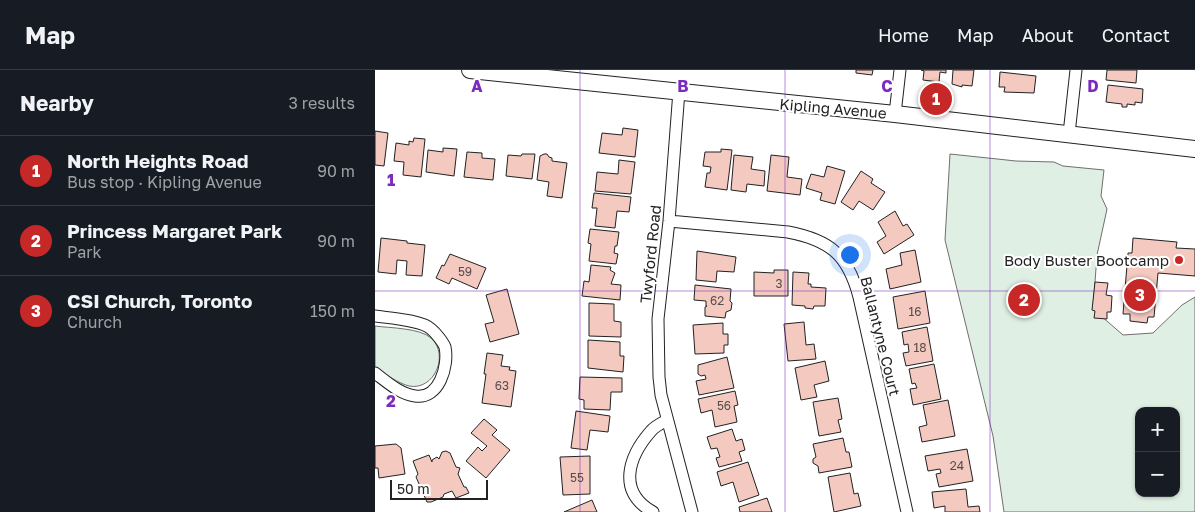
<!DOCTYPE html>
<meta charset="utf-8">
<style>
:root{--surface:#171b24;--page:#242831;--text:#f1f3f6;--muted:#9ea1a6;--line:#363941;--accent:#c62828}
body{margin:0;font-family:"Golos Text",sans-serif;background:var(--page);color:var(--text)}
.controls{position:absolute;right:15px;bottom:15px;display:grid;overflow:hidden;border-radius:10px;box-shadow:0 1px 4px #0004}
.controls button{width:45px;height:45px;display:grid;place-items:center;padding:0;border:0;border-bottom:1px solid var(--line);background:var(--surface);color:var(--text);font:25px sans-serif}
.scale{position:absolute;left:15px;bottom:12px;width:98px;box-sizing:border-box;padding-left:5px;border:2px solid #222;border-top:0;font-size:14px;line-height:18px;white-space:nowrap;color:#222;-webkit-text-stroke:4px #fff;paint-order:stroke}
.you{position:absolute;left:474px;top:184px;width:18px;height:18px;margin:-12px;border:4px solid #fff;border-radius:50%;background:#1a73e8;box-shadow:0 0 0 8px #1a73e833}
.badge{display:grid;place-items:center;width:32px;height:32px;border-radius:50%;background:var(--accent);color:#fff;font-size:16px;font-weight:700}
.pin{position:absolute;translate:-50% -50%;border:2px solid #fff;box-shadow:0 1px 5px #0006}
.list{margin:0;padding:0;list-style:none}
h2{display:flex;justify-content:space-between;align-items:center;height:65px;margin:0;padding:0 20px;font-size:21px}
h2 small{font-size:16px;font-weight:400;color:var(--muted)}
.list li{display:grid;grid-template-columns:32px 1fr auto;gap:15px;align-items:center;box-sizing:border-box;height:70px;padding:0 20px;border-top:1px solid var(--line)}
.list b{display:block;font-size:19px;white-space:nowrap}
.list p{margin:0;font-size:16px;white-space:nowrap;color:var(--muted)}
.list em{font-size:16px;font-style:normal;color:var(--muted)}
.map{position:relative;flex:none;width:820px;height:442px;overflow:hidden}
header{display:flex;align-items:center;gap:30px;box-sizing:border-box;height:70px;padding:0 25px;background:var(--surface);border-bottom:1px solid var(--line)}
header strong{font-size:24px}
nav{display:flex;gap:28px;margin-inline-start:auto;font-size:18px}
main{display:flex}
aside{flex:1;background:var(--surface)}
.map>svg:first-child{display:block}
</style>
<header>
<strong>Map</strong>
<nav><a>Home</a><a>Map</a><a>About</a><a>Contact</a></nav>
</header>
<main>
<aside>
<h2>Nearby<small>3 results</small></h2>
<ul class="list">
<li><span class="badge">1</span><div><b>North Heights Road</b><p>Bus stop · Kipling Avenue</p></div><em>90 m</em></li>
<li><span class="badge">2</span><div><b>Princess Margaret Park</b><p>Park</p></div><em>90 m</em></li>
<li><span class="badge">3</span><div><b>CSI Church, Toronto</b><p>Church</p></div><em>150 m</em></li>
</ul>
</aside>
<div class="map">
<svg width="820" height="442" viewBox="0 0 820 442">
<rect width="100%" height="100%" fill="#fff"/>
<path fill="#e0efe3" stroke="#6f6f6f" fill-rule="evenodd" d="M 575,84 L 641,91 L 679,92 L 688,96 L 729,100 L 726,126 L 732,139 L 722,185 L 718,239 L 748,265 L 778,263 L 807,235 L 820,227 L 820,442 L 629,442 L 618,366 L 570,170 ZM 764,341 L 801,341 L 801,423 L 764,423 Z
M 0,256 C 15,258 45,258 56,268 C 75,285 59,321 34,316 C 25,314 8,303 0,298 Z"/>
<path fill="#f3c9c0" stroke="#222" d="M 481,0 L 498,0 L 497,5 L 481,3 Z
M 546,0 L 571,0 L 571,3 L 565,2 L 564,12 L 548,10 L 549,1 Z
M 578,0 L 599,0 L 597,16 L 587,15 L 587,17 L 577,14 Z
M 732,0 L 762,0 L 761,13 L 731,10 Z
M 625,2 L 661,6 L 659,23 L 629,22 L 630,17 L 624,17 Z
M 733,15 L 768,19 L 767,33 L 760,32 L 760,35 L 752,34 L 752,37 L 747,37 L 747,34 L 731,32 Z
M 248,58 L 263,60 L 260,87 L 224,83 L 227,63 L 247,65 Z
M 0,61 L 13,63 L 9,96 L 0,95 Z
M 39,68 L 50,69 L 46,107 L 28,105 L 29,92 L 19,91 L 21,73 L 34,75 L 34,71 L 38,72 Z
M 68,78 L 82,79 L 79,106 L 51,102 L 53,80 L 68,82 Z
M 346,79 L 357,80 L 352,120 L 330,117 L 332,103 L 335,103 L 336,97 L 328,96 L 330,82 L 346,82 Z
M 92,82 L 107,83 L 107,88 L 120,89 L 118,110 L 89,107 Z
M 147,84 L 160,84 L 157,109 L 131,106 L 133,85 L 146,86 Z
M 169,84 L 172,84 L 174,87 L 177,88 L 177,91 L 192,93 L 187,128 L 172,126 L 174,112 L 162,110 L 165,86 Z
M 359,85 L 378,87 L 376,99 L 390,101 L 389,116 L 372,114 L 371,122 L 356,120 Z
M 396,85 L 414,87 L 412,107 L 427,109 L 425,125 L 392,121 Z
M 244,90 L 260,92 L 256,124 L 220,121 L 222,102 L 243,104 Z
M 452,96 L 470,101 L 460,134 L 445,130 L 447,123 L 431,118 L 436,104 L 449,107 Z
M 486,101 L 498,109 L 496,113 L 510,122 L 498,140 L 484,131 L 478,140 L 466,132 Z
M 219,123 L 256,127 L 254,142 L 242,141 L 240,158 L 220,156 L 222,138 L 217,138 Z
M 520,141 L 528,156 L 532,154 L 539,165 L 509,184 L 502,172 L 511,166 L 503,152 Z
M 215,159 L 244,162 L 242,176 L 240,176 L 239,183 L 243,184 L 241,194 L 214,191 L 216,174 L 213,173 Z
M 6,168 L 32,171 L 32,173 L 50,175 L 47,206 L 31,205 L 32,191 L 22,190 L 21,204 L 3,202 Z
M 758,168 L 802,172 L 801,178 L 820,179 L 820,206 L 783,203 L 779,247 L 773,247 L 772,253 L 755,251 L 755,244 L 748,244 L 753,183 L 757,183 Z
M 540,180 L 546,212 L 515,219 L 511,199 L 527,195 L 525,183 Z
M 322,181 L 361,187 L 359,202 L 342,201 L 341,212 L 321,210 Z
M 75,184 L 111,198 L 102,219 L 77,208 L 74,214 L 61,208 L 67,195 L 69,196 Z
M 216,195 L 236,197 L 235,200 L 240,203 L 236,214 L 246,215 L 245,230 L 207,226 L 209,211 L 214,212 Z
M 399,200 L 413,200 L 413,226 L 379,226 L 379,202 L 399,203 Z
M 418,202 L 434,203 L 433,214 L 436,214 L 436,217 L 451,218 L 450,236 L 439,236 L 438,239 L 430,238 L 430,236 L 417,235 Z
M 720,212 L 733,213 L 731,225 L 737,226 L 736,242 L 732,242 L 732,249 L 719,248 L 720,241 L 717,240 Z
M 320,215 L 356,219 L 355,231 L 357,233 L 356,240 L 351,242 L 350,248 L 330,246 L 330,237 L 332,236 L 331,236 L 331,231 L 319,230 Z
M 132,219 L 144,264 L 115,272 L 110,254 L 119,252 L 111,225 Z
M 550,221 L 555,253 L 523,259 L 518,227 Z
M 214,233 L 239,234 L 239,251 L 246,252 L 246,267 L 214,266 Z
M 429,252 L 431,275 L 439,274 L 441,289 L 413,291 L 409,254 Z
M 348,253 L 348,264 L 353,264 L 353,275 L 349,275 L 349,283 L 320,284 L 318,255 Z
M 552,257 L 558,291 L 531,296 L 528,283 L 534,282 L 533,274 L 529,275 L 527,262 Z
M 213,270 L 245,272 L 245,286 L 249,286 L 248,302 L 213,298 Z
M 112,283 L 128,285 L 126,296 L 135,297 L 134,300 L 141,301 L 136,337 L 107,333 L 111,304 L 109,304 Z
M 352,287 L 359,318 L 324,325 L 321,311 L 331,309 L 330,305 L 326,306 L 323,304 L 323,295 Z
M 450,291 L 454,311 L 439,315 L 442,327 L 426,330 L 420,298 Z
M 559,294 L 566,329 L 538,335 L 535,319 L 542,318 L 540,313 L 537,314 L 534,299 Z
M 205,307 L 247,308 L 247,322 L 236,322 L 235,340 L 209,339 L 209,330 L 204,329 Z
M 360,321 L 363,335 L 359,336 L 362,352 L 340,357 L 337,340 L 326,343 L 323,329 Z
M 463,328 L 467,349 L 463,350 L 466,362 L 444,366 L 438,332 Z
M 573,330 L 580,366 L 547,372 L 544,357 L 552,355 L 548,335 Z
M 201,341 L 235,346 L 233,362 L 215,360 L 212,380 L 196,378 Z
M 109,349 L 122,360 L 117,365 L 135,380 L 111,408 L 91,391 L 103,377 L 107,381 L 112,376 L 96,363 Z
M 357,359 L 361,371 L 367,369 L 370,380 L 364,382 L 367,391 L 344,397 L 341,388 L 345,387 L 342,378 L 336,379 L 332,367 Z
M 468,368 L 471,382 L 474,382 L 477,397 L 444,403 L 443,396 L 438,393 L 438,389 L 441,387 L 438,374 Z
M 21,374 L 26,378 L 30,404 L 4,408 L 3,398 L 0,398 L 0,376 Z
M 592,379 L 598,411 L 564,417 L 561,404 L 566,403 L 565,399 L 553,401 L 550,386 Z
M 71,381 L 75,383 L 81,397 L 85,398 L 83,404 L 89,417 L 91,417 L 94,423 L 81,428 L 77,421 L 69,424 L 68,427 L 56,432 L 52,432 L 41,407 L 43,404 L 38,391 L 54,385 L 57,392 L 57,390 L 62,387 L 64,389 L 67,382 Z
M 215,386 L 215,424 L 188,425 L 185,387 Z
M 373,392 L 384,425 L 364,432 L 358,412 L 346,416 L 342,402 Z
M 475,403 L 479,424 L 483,423 L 486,436 L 459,442 L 453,407 Z
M 591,419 L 593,437 L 604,436 L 605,442 L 570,442 L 570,436 L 559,438 L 557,422 Z
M 392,428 L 397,442 L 365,442 L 364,437 Z
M 217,430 L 222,442 L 189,442 Z"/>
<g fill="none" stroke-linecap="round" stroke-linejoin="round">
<defs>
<path id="minor" d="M 304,21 L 294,151 L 283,249 L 284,307 L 286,325 L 317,442
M 520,44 L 525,0
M 694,64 L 701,0
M 294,151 L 413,162 C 455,170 473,185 484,227 L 532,442
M 0,246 C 14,248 46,250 56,259 C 61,263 68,272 70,277 C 74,296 64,330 40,326 C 25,324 12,312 0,303
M 278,442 C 242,422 253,387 276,361 C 280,356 287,353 292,350"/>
<path id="secondary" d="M 95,0 L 520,44 L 820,79"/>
</defs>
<use href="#minor" stroke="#222" stroke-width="13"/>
<use href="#secondary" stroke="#222" stroke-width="18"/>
<use href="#minor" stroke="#fff" stroke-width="11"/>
<use href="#secondary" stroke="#fff" stroke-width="16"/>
</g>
<path fill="none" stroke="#7b2cbf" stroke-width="1" stroke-opacity="0.55" d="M 205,0 L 205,442M 410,0 L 410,442M 615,0 L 615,442M 0,221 L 820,221"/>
<circle fill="#c62828" stroke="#fff" stroke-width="2" cx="804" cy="190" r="5"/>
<g text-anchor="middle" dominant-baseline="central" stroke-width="4" stroke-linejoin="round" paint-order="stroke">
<g font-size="12" fill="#564c4a">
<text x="90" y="201">59</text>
<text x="404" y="213">3</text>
<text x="342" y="230">62</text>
<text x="540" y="241">16</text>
<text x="545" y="277">18</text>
<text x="127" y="315">63</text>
<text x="349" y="335">56</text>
<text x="582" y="395">24</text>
<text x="202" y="407">55</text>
</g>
<g font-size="15" fill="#222" stroke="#fff">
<text transform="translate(458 38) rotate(5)">Kipling Avenue</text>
<text transform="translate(275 184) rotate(-84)">Twyford Road</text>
<text transform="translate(506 266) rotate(76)">Ballantyne Court</text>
</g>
<g font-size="15" fill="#222" stroke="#fff" text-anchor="end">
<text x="794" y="190">Body Buster Bootcamp</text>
</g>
</g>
<g font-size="16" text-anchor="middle" font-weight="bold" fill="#7b2cbf" stroke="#fff" stroke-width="4" stroke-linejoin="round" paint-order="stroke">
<text x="102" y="22">A</text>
<text x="308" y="22">B</text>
<text x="512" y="22">C</text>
<text x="718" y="22">D</text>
<text x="16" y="116">1</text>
<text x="16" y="337">2</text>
</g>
</svg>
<div class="controls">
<button>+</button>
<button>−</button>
</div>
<div class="scale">50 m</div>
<div class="you"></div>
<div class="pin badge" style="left:561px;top:29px">1</div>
<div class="pin badge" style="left:649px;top:230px">2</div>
<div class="pin badge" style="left:765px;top:225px">3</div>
</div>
</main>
